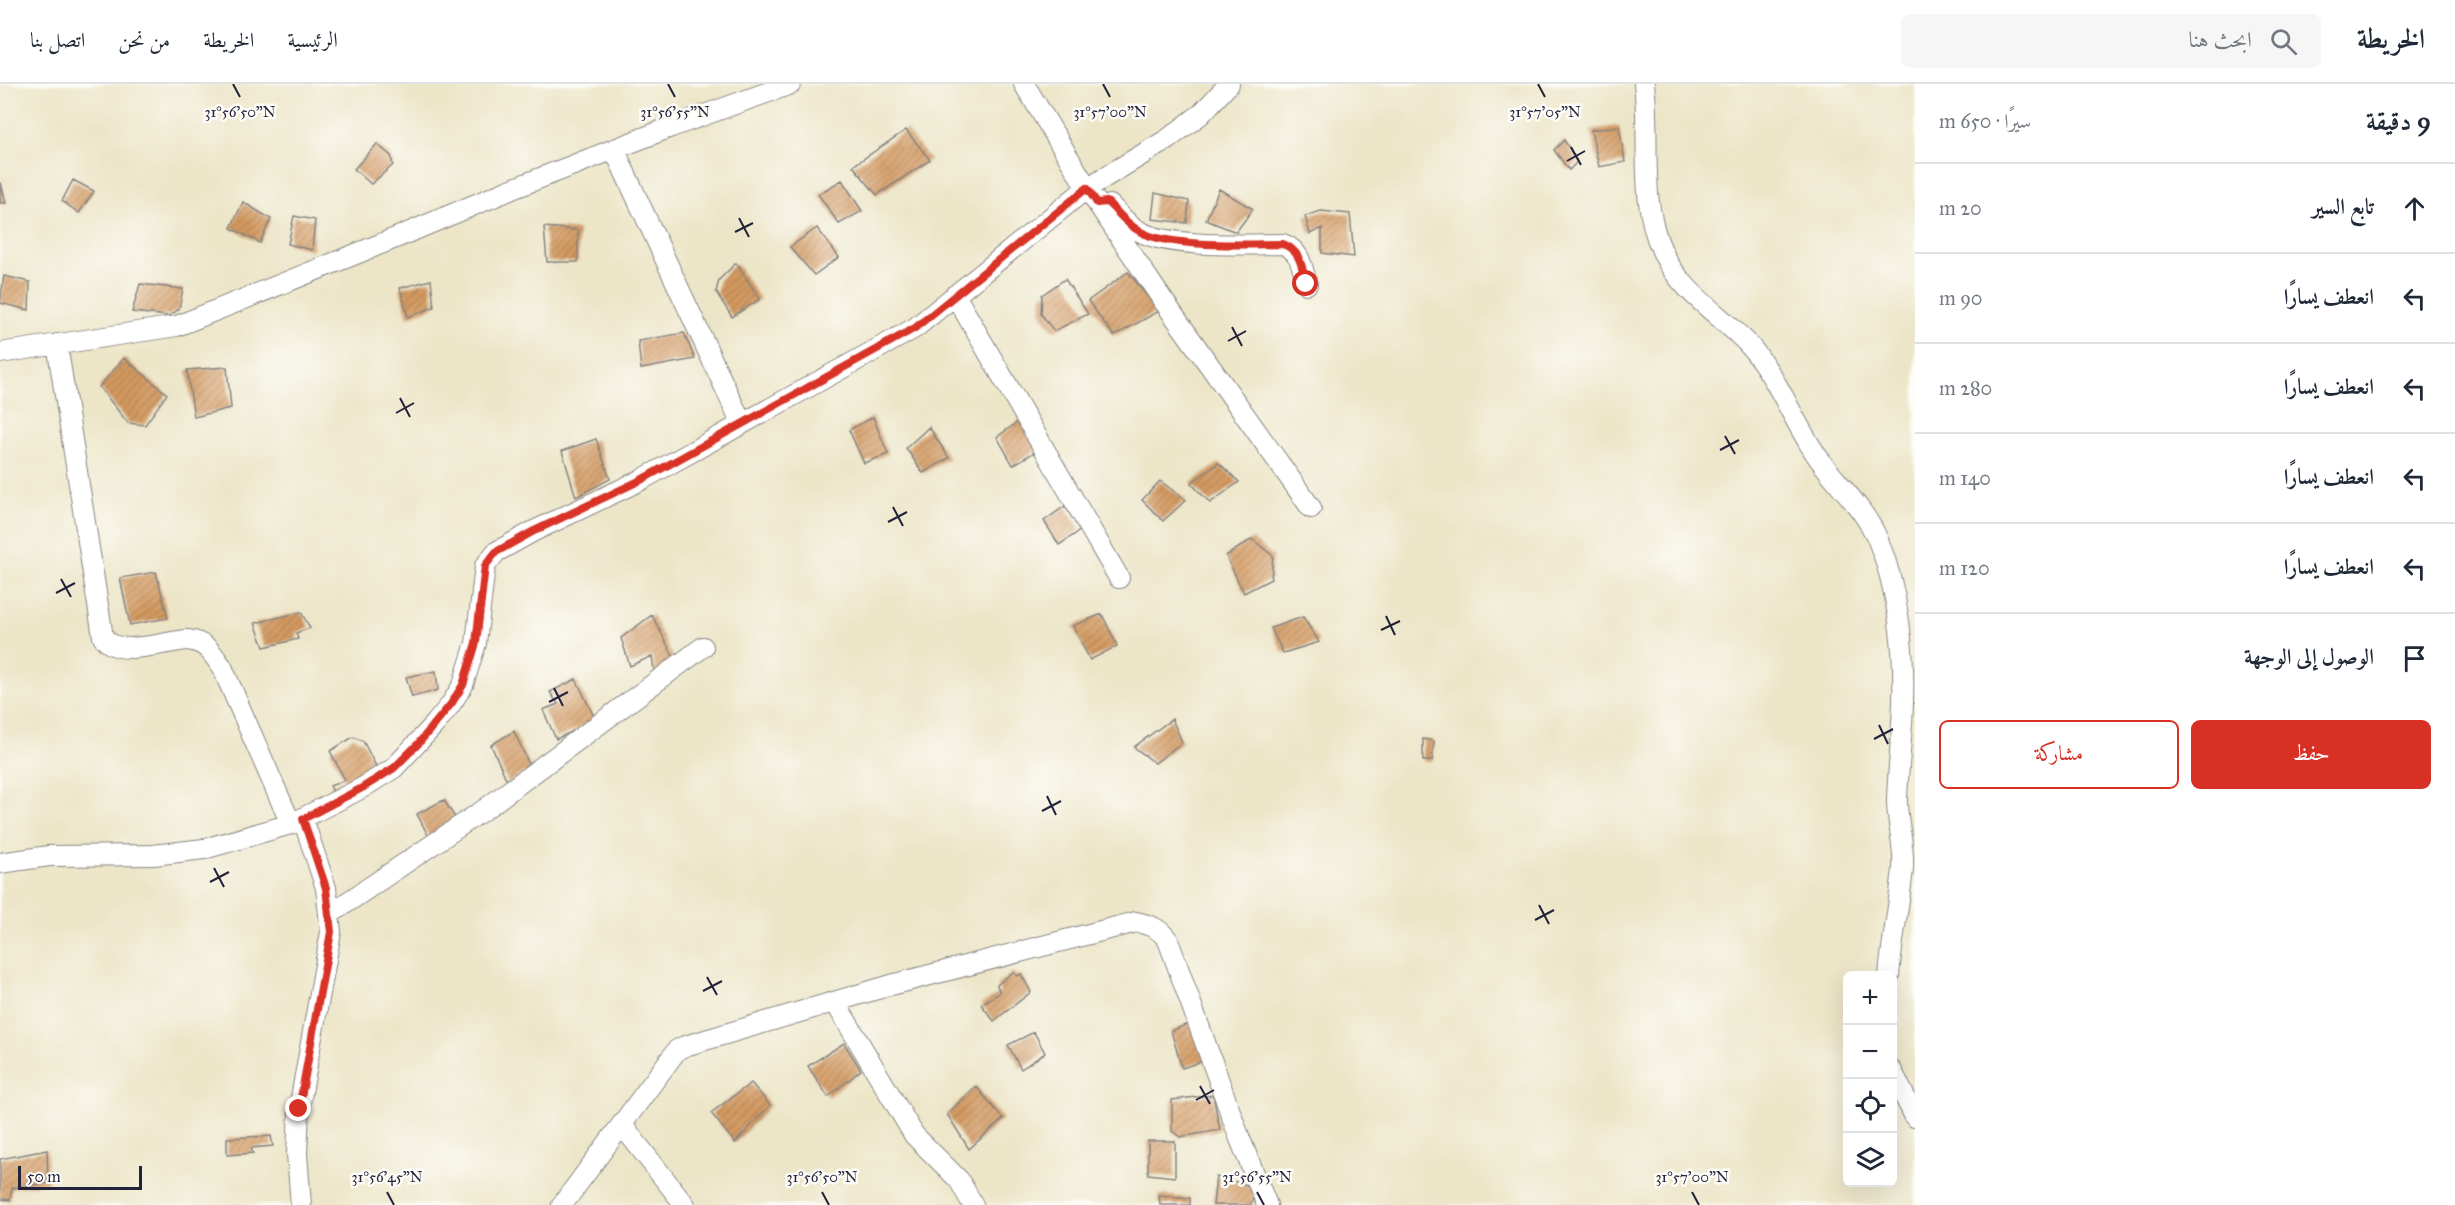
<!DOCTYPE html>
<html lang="ar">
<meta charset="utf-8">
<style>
:root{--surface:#fff;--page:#f6f6f7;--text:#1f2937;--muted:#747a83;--line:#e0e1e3;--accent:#d93025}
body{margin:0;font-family:"IM FELL Great Primer",Amiri,serif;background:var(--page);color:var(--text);direction:rtl}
.controls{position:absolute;right:18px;bottom:18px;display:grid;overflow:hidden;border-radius:9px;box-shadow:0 6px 24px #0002}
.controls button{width:54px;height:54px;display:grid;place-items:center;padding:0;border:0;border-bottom:2px solid var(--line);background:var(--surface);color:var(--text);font:30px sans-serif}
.scale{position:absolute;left:18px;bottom:15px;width:124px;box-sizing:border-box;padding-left:6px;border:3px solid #22223b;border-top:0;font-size:16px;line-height:21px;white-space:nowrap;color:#22223b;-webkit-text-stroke:4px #fdfcf7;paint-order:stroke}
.stop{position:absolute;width:18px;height:18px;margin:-14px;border:4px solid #d93025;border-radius:50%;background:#fff}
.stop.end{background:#d93025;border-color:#fff;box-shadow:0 2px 6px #0008}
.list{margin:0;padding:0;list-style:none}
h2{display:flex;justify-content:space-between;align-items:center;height:78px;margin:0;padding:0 24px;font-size:26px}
h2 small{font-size:20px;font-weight:400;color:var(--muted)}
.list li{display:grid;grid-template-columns:39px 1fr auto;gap:18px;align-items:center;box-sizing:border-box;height:90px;padding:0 24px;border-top:2px solid var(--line)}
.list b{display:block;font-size:22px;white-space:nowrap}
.list em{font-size:20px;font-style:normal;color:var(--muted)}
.actions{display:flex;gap:12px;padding:18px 24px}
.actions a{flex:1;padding:14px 0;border:2px solid var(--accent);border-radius:9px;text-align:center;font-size:21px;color:var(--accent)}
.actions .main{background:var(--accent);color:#fff}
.icon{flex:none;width:33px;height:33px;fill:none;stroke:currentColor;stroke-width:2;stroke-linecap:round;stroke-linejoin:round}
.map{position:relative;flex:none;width:1915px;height:1121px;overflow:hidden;direction:ltr}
header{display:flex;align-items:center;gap:36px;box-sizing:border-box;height:84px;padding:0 30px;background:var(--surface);border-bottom:2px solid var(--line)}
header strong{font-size:28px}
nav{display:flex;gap:33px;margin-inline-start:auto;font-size:21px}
.search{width:420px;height:54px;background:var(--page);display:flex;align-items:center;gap:15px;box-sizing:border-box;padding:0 21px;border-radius:9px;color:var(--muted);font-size:22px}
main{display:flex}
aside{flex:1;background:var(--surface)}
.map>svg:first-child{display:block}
</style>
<header>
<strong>الخريطة</strong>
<div class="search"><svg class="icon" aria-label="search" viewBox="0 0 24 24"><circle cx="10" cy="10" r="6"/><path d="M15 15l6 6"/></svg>ابحث هنا</div>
<nav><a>الرئيسية</a><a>الخريطة</a><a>من نحن</a><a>اتصل بنا</a></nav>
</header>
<main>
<aside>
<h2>9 دقيقة<small>سيرًا · 650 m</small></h2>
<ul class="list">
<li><svg class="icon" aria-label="ahead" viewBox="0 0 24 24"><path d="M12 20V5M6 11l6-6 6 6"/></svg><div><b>تابع السير</b></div><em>20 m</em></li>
<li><svg class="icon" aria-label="left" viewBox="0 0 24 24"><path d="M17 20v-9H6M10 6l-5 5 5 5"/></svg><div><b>انعطف يسارًا</b></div><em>90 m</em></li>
<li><svg class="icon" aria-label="left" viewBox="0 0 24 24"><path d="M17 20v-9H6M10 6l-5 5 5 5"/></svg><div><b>انعطف يسارًا</b></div><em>280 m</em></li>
<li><svg class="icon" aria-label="left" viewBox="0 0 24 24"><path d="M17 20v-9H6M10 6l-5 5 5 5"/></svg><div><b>انعطف يسارًا</b></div><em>140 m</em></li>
<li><svg class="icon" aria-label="left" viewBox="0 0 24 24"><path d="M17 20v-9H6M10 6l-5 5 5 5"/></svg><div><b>انعطف يسارًا</b></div><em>120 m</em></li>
<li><svg class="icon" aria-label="arrive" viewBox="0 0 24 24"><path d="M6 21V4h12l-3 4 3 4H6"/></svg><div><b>الوصول إلى الوجهة</b></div></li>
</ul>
<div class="actions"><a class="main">حفظ</a><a>مشاركة</a></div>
</aside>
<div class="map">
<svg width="1915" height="1121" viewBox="0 0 1915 1121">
<defs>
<pattern id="building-hatch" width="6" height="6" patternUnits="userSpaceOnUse" patternTransform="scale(1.5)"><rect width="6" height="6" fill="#d49a60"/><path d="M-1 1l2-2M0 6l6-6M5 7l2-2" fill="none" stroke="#ac7d50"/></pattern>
</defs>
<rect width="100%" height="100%" fill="#fdfcf7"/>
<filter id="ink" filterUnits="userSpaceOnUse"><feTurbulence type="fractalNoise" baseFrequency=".0167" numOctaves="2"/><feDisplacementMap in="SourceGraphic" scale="12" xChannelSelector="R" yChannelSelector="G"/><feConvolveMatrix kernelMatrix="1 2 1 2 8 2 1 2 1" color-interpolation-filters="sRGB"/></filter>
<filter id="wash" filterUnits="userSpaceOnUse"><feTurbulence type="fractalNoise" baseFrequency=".008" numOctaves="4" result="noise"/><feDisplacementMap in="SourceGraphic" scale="24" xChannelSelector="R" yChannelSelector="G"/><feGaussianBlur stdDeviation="1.35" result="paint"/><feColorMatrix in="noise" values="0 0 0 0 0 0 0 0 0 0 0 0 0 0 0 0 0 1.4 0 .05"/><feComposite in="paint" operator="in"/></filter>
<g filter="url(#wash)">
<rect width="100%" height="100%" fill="#ece5c7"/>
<g id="blocks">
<path fill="url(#building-hatch)" d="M 1619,42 L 1625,78 L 1599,83 L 1591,46 Z
M 906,46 L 930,76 L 877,111 L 853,82 Z
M 1564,56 L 1577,78 L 1569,86 L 1554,66 Z
M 377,60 L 391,72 L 393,81 L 371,100 L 354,85 Z
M 73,96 L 94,107 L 79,129 L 62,117 Z
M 842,96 L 862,127 L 839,140 L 818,110 Z
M 0,99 L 1,99 L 6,119 L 0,119 Z
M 1219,105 L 1253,125 L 1236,148 L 1206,136 Z
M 1155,109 L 1189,117 L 1187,139 L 1152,135 Z
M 243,118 L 271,135 L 260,159 L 231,144 Z
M 1321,127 L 1350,130 L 1354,173 L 1322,169 L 1322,144 L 1310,150 L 1305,132 Z
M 294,132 L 315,136 L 312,166 L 288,160 Z
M 544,143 L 578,146 L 578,178 L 547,178 Z
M 817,144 L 839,173 L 814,191 L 790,163 Z
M 736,179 L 760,215 L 732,233 L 716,208 L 719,196 Z
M 1128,188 L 1159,227 L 1114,252 L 1088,217 Z
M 4,192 L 30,198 L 29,226 L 0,219 Z
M 1065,195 L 1088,230 L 1054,247 L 1041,230 L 1042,211 Z
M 431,196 L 434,223 L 408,233 L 400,204 Z
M 140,200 L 183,205 L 179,225 L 169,232 L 132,228 Z
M 684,249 L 695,275 L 641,285 L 638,257 Z
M 124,274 L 167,310 L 145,341 L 128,339 L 99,303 Z
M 227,283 L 231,324 L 194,333 L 187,286 Z
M 873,333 L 888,370 L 864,379 L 849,346 Z
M 1023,334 L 1040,365 L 1013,381 L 997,353 Z
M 929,343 L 949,374 L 923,389 L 906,364 Z
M 596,355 L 610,395 L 576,413 L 562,367 Z
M 1219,379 L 1239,398 L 1210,419 L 1191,399 Z
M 1160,397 L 1186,416 L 1163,437 L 1142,416 Z
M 1065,422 L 1081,446 L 1059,461 L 1044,437 Z
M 1252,455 L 1273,472 L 1271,495 L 1244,509 L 1226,472 Z
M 156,488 L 168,534 L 130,541 L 120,494 Z
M 301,528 L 310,544 L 296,549 L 298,555 L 264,563 L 255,539 Z
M 1102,530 L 1117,562 L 1090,576 L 1073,542 Z
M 652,531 L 676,578 L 655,593 L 652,572 L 630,582 L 621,554 Z
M 1303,533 L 1319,558 L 1283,569 L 1271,544 Z
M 436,587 L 438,606 L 412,613 L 406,593 Z
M 576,595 L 596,637 L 556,655 L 543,626 L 558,620 L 550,608 Z
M 1172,635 L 1182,658 L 1155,679 L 1134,663 Z
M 514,647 L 531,685 L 508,699 L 491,661 Z
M 353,653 L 363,657 L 380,690 L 335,711 L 330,702 L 345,696 L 330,667 Z
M 1423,655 L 1434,657 L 1432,677 L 1423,677 Z
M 444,716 L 459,740 L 431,757 L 417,730 Z
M 1013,888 L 1017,892 L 1021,890 L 1031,908 L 994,937 L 981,920 L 1000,909 L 997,901 Z
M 1197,936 L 1209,975 L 1182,984 L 1171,947 Z
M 1034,948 L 1045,969 L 1021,985 L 1008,961 Z
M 844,959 L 861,986 L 828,1013 L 808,982 Z
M 751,999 L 770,1021 L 735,1059 L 711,1029 Z
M 976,1002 L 1003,1035 L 969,1065 L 947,1030 Z
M 1213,1011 L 1220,1046 L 1180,1053 L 1172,1047 L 1172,1016 Z
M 271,1052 L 273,1062 L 251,1064 L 253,1069 L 227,1071 L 227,1054 Z
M 1148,1057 L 1175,1057 L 1175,1093 L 1148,1090 Z
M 47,1066 L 48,1099 L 12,1104 L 10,1116 L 0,1115 L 0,1075 Z
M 1216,1093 L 1255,1103 L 1251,1121 L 1213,1121 Z
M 1159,1111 L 1190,1114 L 1190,1121 L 1160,1121 Z"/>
</g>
</g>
<g filter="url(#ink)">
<use href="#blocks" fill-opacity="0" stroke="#878481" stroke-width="1.5"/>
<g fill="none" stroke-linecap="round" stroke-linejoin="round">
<defs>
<path id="minor" d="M 1024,0 L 1087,104 L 1160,212 L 1311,424
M 1644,0 C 1651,55 1638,117 1663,169 C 1680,207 1721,231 1749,261 C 1777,293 1792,334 1815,369 C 1835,399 1864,423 1878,456 C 1898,505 1905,566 1903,619 C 1902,652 1898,684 1897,717 C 1897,739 1905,763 1903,785 C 1899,821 1892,856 1889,892
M 614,65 L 742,340
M 1110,121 C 1120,131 1128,142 1141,148 C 1171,164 1247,160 1283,160 C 1301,167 1302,183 1307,200
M 955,211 L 1119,494
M 57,260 L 103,553 C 118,575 165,557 188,556 C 206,558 212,569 222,583 L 291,740
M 0,269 L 177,242 L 398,153 L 512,105 L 671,43 L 791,0
M 0,779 L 49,772 L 153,771 L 204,765 L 291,740 L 362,704 L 394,684 L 435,640 L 451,620 L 463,601 L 476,559 L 485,482 L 496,468 L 534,447 L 641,396 L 915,244 L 1087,104 L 1168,55 L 1201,30 L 1229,0
M 330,830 L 485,725 L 703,563
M 835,918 L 914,1051 L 959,1096 L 973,1121
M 1892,987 L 1915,1033
M 622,1041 L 685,1121
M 301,1121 L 297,1070 L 299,1025 L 331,848 L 326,804 L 303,735
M 562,1121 L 671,974 L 677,966 L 685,962 L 891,901 L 1136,838 C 1151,841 1159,844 1168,856 L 1240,1055 L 1267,1121"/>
</defs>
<use href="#minor" stroke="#878481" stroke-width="22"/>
<use href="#minor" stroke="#fff" stroke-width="20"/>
</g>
</g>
<g fill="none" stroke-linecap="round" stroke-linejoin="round" filter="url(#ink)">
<path stroke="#d93025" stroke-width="8" d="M 299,1025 L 331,848 L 326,804 L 303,735 L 362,704 L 394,684 L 418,660 L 451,620 L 463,601 L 476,559 L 485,482 L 496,468 L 534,447 L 641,396 L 915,244 L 1087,104 L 1097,119 L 1107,118 C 1118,128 1127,141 1141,148 C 1171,164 1247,160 1283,160 C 1301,167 1302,183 1306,200"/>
</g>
<path fill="none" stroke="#22223b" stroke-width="2" d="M 233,0 L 240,13M 668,0 L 675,13M 1103,0 L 1110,13M 1538,0 L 1545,13M 1571,63 L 1581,81M 1567,77 L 1585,67M 739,134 L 749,153M 735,148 L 753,139M 1232,243 L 1242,262M 1228,257 L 1246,247M 400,314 L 410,333M 396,329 L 414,319M 1725,352 L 1735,370M 1720,366 L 1739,356M 893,423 L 903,442M 888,438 L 907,428M 61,495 L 71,513M 56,509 L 75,499M 1386,532 L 1395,551M 1381,546 L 1400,537M 554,604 L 563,622M 549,618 L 568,608M 1879,641 L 1888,660M 1874,655 L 1893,645M 1047,712 L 1056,731M 1042,727 L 1061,717M 214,784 L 224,803M 210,798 L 229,788M 1539,821 L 1549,840M 1535,836 L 1554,826M 707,893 L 717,911M 703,907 L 722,897M 1200,1002 L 1210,1020M 1196,1016 L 1214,1006M 387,1108 L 394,1121M 822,1108 L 829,1121M 1257,1108 L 1264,1121M 1692,1108 L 1699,1121"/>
<g font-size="15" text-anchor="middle" fill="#22223b" stroke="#fdfcf7" stroke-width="5" stroke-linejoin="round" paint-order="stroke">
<text x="240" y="33">31°56'50"N</text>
<text x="675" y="33">31°56'55"N</text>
<text x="1110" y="33">31°57'00"N</text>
<text x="1545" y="33">31°57'05"N</text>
<text x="387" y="1098">31°56'45"N</text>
<text x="822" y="1098">31°56'50"N</text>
<text x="1257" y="1098">31°56'55"N</text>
<text x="1692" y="1098">31°57'00"N</text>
</g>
</svg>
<div class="controls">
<button>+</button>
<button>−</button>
<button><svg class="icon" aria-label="locate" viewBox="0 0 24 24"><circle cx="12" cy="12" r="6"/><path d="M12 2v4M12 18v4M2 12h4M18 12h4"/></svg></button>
<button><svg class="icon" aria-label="layers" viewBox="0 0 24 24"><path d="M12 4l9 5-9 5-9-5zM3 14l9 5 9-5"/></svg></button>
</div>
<div class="scale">50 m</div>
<div class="stop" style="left:1306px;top:200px"></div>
<div class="stop end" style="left:299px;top:1025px"></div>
</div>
</main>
